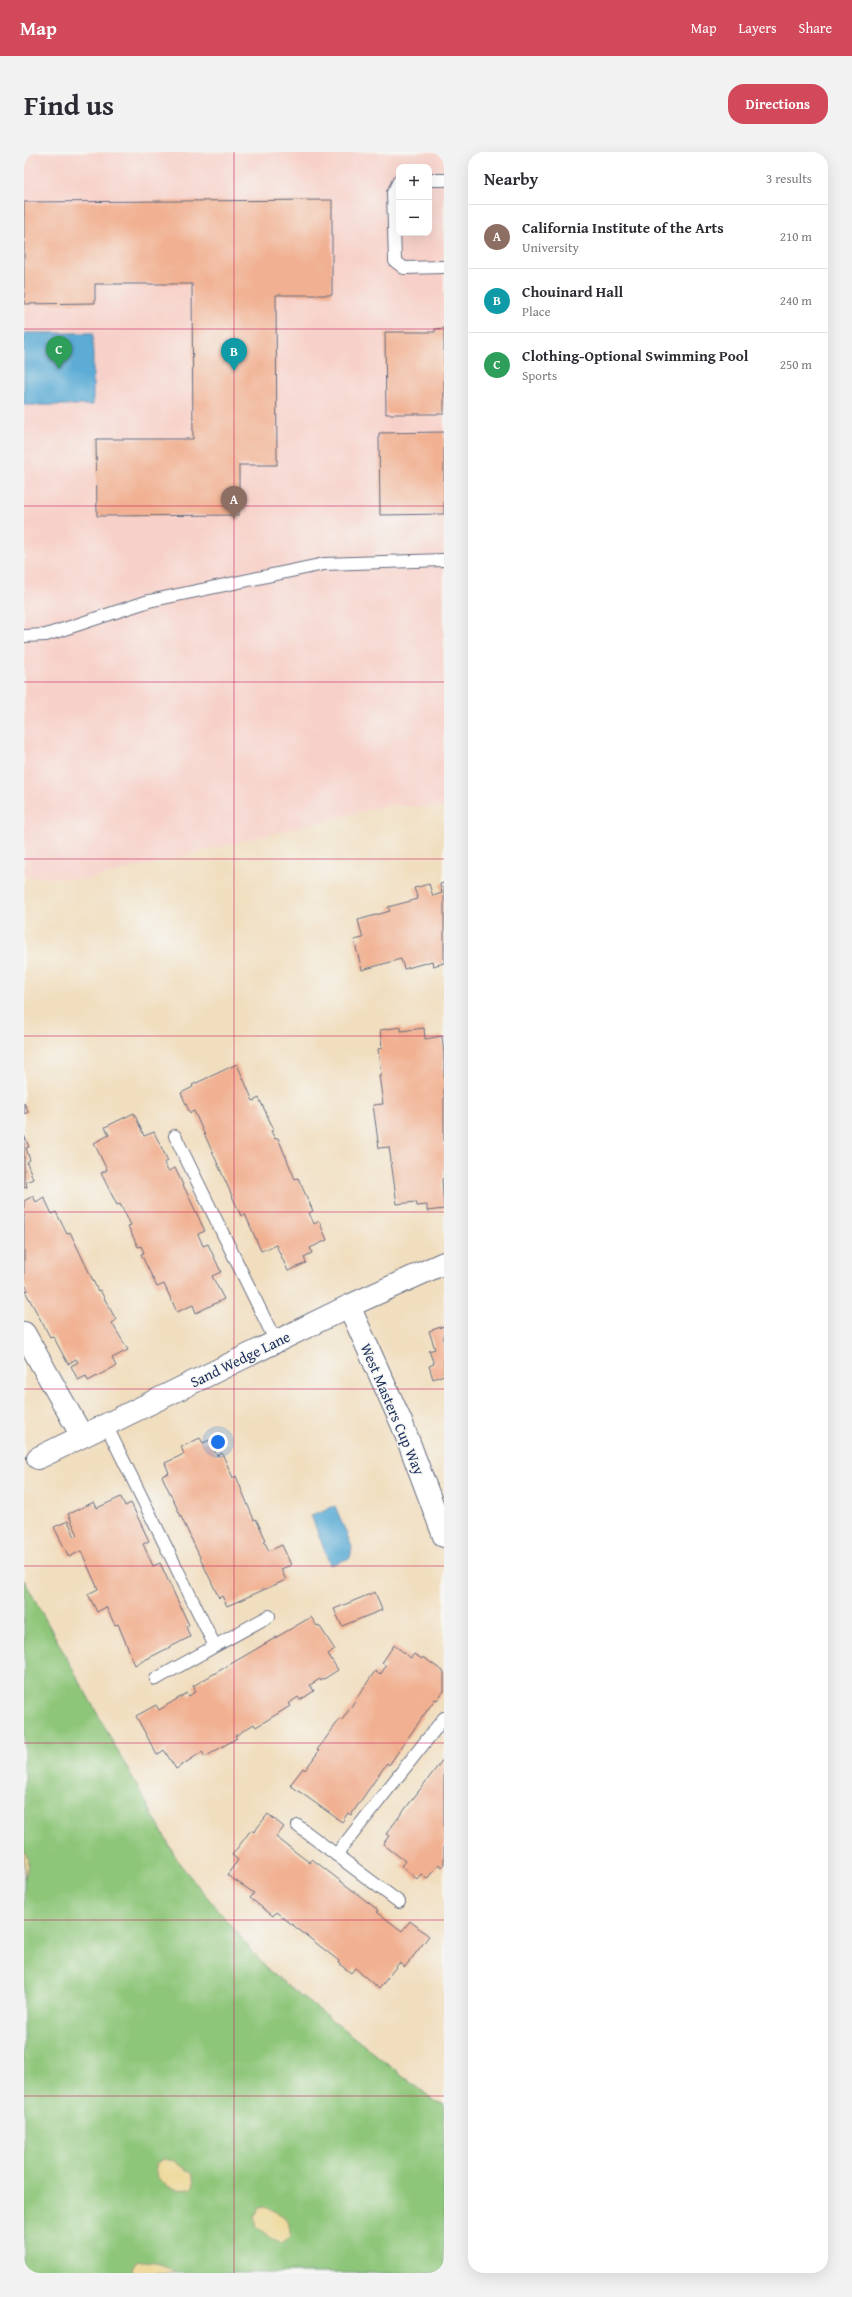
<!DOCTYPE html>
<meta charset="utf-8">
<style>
:root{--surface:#fff;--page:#f2f2f3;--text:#2b2b33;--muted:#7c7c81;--line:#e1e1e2;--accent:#d1495b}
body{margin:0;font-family:"Gentium Book Plus",serif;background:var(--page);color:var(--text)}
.controls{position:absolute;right:12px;top:12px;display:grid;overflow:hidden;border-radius:8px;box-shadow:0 4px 16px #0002}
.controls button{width:36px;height:36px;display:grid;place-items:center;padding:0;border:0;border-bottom:1px solid var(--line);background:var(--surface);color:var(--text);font:20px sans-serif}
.you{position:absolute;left:194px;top:1290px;width:14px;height:14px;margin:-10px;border:3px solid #fff;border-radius:50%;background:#1a73e8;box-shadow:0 0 0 6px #1a73e833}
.badge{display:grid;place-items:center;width:26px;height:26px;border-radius:50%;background:var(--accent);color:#fff;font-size:13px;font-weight:700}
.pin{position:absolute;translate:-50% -33px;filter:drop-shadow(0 1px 2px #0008)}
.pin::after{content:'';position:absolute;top:21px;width:14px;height:12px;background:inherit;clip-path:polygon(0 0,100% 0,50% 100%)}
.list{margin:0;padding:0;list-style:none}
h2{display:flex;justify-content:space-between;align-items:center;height:52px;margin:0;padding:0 16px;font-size:17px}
h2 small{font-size:13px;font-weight:400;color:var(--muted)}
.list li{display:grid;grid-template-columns:26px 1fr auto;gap:12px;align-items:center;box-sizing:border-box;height:64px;padding:0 16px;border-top:1px solid var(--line)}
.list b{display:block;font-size:15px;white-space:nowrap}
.list p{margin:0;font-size:13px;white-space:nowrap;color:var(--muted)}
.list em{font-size:13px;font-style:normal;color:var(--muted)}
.map{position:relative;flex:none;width:420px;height:2121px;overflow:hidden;border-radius:16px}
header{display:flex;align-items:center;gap:24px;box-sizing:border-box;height:56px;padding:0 20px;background:var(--accent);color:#fff}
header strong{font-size:19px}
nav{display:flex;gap:22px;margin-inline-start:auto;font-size:14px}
.intro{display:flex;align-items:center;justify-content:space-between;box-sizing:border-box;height:96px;padding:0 24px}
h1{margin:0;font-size:28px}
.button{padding:10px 18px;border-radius:16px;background:var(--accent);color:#fff;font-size:14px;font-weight:700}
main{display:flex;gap:24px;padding:0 24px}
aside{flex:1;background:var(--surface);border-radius:16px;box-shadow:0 4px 16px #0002}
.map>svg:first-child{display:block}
</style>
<header>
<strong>Map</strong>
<nav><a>Map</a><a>Layers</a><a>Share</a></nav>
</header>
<div class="intro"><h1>Find us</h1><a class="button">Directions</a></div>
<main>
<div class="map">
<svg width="420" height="2121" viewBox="0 0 420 2121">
<rect width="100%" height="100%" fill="#f6f6f2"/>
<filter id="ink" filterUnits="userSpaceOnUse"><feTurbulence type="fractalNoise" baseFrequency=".025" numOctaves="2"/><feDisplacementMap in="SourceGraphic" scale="8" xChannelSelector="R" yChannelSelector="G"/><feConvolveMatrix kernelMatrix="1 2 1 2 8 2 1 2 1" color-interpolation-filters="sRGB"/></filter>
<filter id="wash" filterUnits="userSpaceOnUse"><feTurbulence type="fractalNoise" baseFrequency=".012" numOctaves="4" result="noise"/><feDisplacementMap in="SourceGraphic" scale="16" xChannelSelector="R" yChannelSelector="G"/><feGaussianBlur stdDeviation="0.9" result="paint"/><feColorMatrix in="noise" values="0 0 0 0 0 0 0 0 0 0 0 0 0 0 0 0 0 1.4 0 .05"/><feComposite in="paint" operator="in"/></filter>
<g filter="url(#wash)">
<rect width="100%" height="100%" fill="#f1debf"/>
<path fill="#f7d1c9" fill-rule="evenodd" d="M 0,0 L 420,0 L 420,656 L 365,653 L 62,728 L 0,724 ZM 375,15 L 405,15 L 405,81 L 375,81 Z"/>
<path fill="#8ec679" stroke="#547a6c" d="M 0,1428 L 155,1711 L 243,1817 L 411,1949 L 420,1952 L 420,2121 L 0,2121 Z"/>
<path fill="#eeda9e" stroke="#84847e" d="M 0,1699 C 6,1707 4,1717 0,1725 Z
M 139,2007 L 150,2009 L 168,2021 L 170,2032 L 167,2037 C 148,2039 131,2033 131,2012 Z
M 241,2055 L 253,2060 L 264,2068 L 267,2084 L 258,2091 L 245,2085 L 233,2075 L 231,2064 L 235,2056 Z
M 119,2109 L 132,2110 L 152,2121 L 111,2121 L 108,2117 L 112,2110 Z"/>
<path fill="#5bacd5" stroke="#3b6e9a" d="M 0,181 L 69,181 L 69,253 L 0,253 Z
M 311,1354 L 328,1395 L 326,1406 L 306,1413 L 287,1363 Z"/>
<g id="blocks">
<path fill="#f1b091" d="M 308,48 L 308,143 L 252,143 L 253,313 L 215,313 L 215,363 L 73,364 L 72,287 L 169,287 L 168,132 L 71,132 L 71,151 L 0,152 L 0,50 Z
M 420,176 L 420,262 L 362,262 L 361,180 L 411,180 L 411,177 Z
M 420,280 L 420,362 L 356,363 L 355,281 Z
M 420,731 L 420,811 L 409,814 L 408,809 L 380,817 L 377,807 L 338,818 L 330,788 L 339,786 L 334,768 L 366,759 L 364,755 L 394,747 L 390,736 L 405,732 L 409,744 L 418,741 L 416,732 Z
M 377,875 L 377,879 L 400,876 L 401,887 L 418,884 L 420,902 L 420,1027 L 418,1027 L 420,1057 L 403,1059 L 403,1053 L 393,1054 L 392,1050 L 373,1052 L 365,995 L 355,996 L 349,953 L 359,952 L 355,923 L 357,923 L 354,897 L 358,896 L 356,878 Z
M 213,912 L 229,949 L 235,946 L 250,978 L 247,979 L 251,987 L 254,986 L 271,1027 L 274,1026 L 289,1059 L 285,1061 L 290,1072 L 295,1069 L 303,1088 L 286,1096 L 288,1101 L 280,1105 L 282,1111 L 264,1119 L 252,1093 L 237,1099 L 221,1062 L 217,1064 L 170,959 L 166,961 L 157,941 L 169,935 L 168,933 Z
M 0,951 L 4,960 L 0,962 Z
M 110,961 L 120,984 L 130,980 L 144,1009 L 140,1011 L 144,1019 L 151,1016 L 181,1079 L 174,1082 L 179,1094 L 184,1092 L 197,1120 L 188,1124 L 200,1147 L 172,1161 L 169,1153 L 153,1160 L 140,1132 L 133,1135 L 117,1102 L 120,1101 L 117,1094 L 114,1095 L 104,1074 L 107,1073 L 96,1052 L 93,1053 L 77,1021 L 83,1018 L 70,991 L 85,983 L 81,975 Z
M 0,983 L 5,995 L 2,996 L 6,1008 L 3,1010 L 9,1027 L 2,1030 L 3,1035 L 0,1036 Z
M 9,1044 L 12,1050 L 20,1045 L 28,1062 L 32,1060 L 43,1082 L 46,1080 L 74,1139 L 76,1138 L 92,1168 L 88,1171 L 104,1198 L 88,1206 L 92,1214 L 64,1229 L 62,1224 L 54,1228 L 47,1214 L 54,1210 L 52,1207 L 44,1212 L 29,1184 L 26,1185 L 1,1139 L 4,1138 L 0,1131 L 0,1049 Z
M 420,1174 L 420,1223 L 409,1227 L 405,1214 L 410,1212 L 405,1199 L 411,1197 L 405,1179 Z
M 176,1286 L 179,1291 L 186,1288 L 193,1304 L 198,1301 L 209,1326 L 212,1324 L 230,1368 L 232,1367 L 242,1388 L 240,1389 L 245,1399 L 258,1393 L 267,1413 L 257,1417 L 262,1428 L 203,1454 L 198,1444 L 195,1446 L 138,1324 L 145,1321 L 141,1311 L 160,1302 L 157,1295 Z
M 97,1345 L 101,1354 L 107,1351 L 125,1389 L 119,1392 L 129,1414 L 136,1411 L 165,1473 L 162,1474 L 166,1485 L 111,1513 L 94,1472 L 91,1473 L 82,1455 L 73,1460 L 64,1442 L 74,1437 L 57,1399 L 45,1405 L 30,1375 L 44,1369 L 51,1385 L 54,1383 L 44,1362 L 70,1350 L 73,1356 Z
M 351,1440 L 358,1458 L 318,1474 L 310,1457 Z
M 287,1465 L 293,1474 L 295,1473 L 311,1498 L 304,1502 L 314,1518 L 297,1529 L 296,1527 L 286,1533 L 290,1539 L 276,1548 L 274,1545 L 264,1552 L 266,1554 L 232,1575 L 230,1572 L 211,1584 L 213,1586 L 181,1605 L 178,1600 L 152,1617 L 140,1598 L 133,1603 L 112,1564 L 132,1553 L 135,1558 L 163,1541 L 165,1544 L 172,1539 L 169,1534 Z
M 370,1493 L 387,1506 L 390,1502 L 398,1507 L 399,1505 L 420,1520 L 420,1539 L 413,1548 L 411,1547 L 365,1613 L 363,1611 L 327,1663 L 324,1661 L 318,1670 L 266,1633 L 279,1616 L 281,1618 L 295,1599 L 293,1598 L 316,1567 L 318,1568 L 351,1519 L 356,1523 L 362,1514 L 358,1511 Z
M 420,1606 L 420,1712 L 418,1715 L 415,1712 L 403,1727 L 397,1722 L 393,1727 L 377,1714 L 381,1709 L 359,1692 L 365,1684 L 362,1682 Z
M 244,1662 L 260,1675 L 252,1685 L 286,1711 L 288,1707 L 354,1758 L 353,1760 L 378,1779 L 386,1769 L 405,1784 L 381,1815 L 375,1811 L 355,1837 L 331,1816 L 327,1821 L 314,1811 L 315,1809 L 252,1760 L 249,1764 L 226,1746 L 230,1741 L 203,1723 L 214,1708 L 208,1703 L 227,1678 L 230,1680 Z"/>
</g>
</g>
<g filter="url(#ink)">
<use href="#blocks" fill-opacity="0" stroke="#666c80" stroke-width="1"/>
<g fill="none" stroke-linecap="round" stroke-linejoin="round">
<defs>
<path id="lane" d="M 405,28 L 420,28
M 375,29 L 369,41 L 371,109 L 380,116 L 420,115
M 0,484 L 22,483 L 125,449 L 300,412 L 420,408
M 151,984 L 252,1190
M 82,1273 L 191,1494
M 132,1527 L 245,1464
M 274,1674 L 375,1750
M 312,1703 L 420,1566"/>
<path id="street" d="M 325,1154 L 378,1272 L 420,1384
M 0,1181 L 58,1284
M 14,1306 L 325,1154 L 420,1111"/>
</defs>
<use href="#lane" stroke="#666c80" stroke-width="14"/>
<use href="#street" stroke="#666c80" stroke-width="24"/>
<use href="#lane" stroke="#fff" stroke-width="12"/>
<use href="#street" stroke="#fff" stroke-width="22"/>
</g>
</g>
<path fill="none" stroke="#c2185b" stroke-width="1" stroke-opacity="0.55" d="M 210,0 L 210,2121M 0,177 L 420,177M 0,354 L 420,354M 0,530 L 420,530M 0,707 L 420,707M 0,884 L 420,884M 0,1060 L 420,1060M 0,1237 L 420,1237M 0,1414 L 420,1414M 0,1591 L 420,1591M 0,1768 L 420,1768M 0,1944 L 420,1944"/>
<g text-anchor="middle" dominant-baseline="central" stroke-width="3" stroke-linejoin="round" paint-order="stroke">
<g font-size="15" fill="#1b2f5e" stroke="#f6f6f2">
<text transform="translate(216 1207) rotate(-26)">Sand Wedge Lane</text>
<text transform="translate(369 1257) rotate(67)">West Masters Cup Way</text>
</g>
</g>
</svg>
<div class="controls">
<button>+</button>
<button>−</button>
</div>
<div class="you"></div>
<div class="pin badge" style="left:210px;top:367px;background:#8d6e63">A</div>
<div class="pin badge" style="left:210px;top:219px;background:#0f9aa8">B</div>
<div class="pin badge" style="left:35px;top:217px;background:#2e9e5b">C</div>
</div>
<aside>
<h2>Nearby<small>3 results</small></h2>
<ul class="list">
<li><span class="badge" style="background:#8d6e63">A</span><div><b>California Institute of the Arts</b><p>University</p></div><em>210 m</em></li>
<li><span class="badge" style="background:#0f9aa8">B</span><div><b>Chouinard Hall</b><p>Place</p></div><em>240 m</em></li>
<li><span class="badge" style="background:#2e9e5b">C</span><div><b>Clothing-Optional Swimming Pool</b><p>Sports</p></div><em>250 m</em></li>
</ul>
</aside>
</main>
